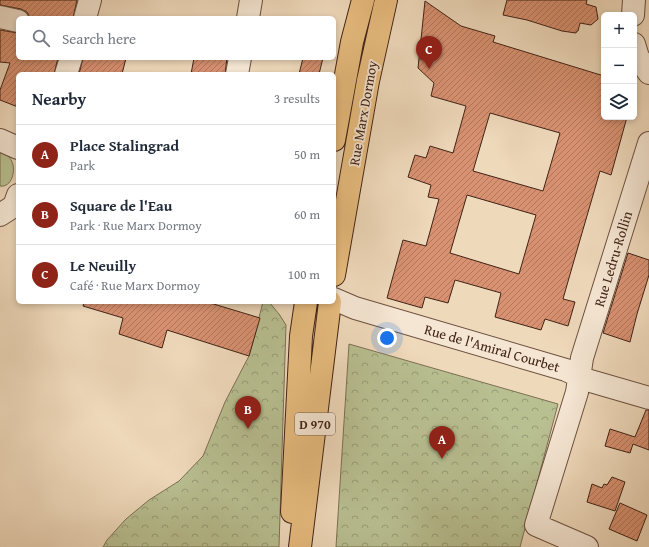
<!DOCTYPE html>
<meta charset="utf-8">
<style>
:root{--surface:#fff;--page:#f6f6f7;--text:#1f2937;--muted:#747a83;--line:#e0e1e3;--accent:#8f2418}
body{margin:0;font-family:"Gentium Book Plus",serif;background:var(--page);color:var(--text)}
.controls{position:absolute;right:12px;top:12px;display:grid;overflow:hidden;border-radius:6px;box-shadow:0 2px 6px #0003}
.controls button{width:36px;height:36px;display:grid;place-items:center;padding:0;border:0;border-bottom:1px solid var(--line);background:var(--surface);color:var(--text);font:20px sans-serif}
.you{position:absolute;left:387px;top:338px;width:14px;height:14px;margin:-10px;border:3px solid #fff;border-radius:50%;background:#1a73e8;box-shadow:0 0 0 6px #1a73e833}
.badge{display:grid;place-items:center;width:26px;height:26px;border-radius:50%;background:var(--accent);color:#fff;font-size:13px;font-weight:700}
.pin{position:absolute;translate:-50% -33px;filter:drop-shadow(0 1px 2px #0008)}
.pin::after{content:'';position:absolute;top:21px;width:14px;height:12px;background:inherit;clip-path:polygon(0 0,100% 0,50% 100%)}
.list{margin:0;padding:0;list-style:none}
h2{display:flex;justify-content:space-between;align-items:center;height:52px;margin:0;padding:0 16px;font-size:17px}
h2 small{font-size:13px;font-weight:400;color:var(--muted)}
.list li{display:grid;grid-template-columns:26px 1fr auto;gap:12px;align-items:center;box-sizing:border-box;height:60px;padding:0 16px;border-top:1px solid var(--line)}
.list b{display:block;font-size:15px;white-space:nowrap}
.list p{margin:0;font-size:13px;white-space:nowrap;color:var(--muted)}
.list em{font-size:13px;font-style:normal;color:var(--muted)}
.icon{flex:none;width:22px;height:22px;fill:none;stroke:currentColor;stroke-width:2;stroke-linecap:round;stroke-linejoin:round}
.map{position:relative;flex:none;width:649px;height:547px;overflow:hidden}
.search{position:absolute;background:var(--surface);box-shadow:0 2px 6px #0003;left:16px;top:16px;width:320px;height:44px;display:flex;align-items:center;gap:10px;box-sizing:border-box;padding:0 14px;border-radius:6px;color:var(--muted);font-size:15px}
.panel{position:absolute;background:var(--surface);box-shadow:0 2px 6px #0003;left:16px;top:72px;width:320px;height:232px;border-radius:6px}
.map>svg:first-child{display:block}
</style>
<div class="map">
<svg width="649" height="547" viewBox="0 0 649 547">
<defs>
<pattern id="forest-crowns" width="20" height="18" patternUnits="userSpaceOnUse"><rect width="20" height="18" fill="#b8bf91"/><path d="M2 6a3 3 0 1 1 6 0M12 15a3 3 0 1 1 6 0" fill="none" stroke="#979b75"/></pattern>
<pattern id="building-hatch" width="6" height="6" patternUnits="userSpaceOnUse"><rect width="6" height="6" fill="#d89171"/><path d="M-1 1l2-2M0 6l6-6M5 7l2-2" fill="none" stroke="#b1765c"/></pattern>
</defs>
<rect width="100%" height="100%" fill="#efd9bb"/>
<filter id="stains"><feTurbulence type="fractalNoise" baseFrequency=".005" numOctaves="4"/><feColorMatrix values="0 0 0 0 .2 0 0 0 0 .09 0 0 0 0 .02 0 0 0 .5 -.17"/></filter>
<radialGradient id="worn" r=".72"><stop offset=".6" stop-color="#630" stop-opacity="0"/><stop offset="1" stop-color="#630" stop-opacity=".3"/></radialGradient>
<path fill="#b8bf91" stroke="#7c7054" d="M 0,151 C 5,154 10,156 12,162 C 16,170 12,188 0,186 Z"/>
<path fill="url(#forest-crowns)" stroke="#7c7054" d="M 263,302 L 269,302 L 279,314 L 286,325 L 279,547 L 103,547 L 107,540 L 126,519 L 149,500 L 179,481 L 203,456 L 225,402 L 249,356 Z
M 349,344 L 558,404 L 520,547 L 336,547 Z"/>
<path fill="url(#building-hatch)" stroke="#402216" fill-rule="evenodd" d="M 0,0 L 77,0 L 73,18 L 30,18 L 27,12 L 21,9 L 0,5 Z
M 507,0 L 587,0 L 586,4 L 596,7 L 598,19 L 591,25 L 580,23 L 578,31 L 577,31 L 576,33 L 562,31 L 527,20 L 503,15 Z
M 425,1 L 461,26 L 495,36 L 493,42 L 604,76 L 604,117 L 627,117 L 611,175 L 600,171 L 573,264 L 563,299 L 575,302 L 568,326 L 545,319 L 541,330 L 495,317 L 501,293 L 455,280 L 448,303 L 425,297 L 422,308 L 387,298 L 403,240 L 426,246 L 439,199 L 428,197 L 431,185 L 408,177 L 415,155 L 426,158 L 430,146 L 453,153 L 466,106 L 431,96 L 434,83 L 418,68 ZM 490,113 L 560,133 L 543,191 L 473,171 ZM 467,195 L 536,215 L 519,274 L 450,253 Z
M 0,30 L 18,33 L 18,58 L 58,58 L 54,74 L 18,74 L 18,107 L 0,100 L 0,90 L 10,63 L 0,62 Z
M 83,58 L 126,58 L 122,74 L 79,74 Z
M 194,58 L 227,58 L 225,74 L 191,74 Z
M 303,58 L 323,58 L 319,74 L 299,74 Z
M 628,253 L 649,260 L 649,275 L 637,314 L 630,342 L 603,333 Z
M 84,302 L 207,302 L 260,318 L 249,356 L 167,330 L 162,348 L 119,334 L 123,318 L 83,306 Z
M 646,410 L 649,410 L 649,450 L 633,444 L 630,453 L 605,446 L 610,429 L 635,437 Z
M 612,477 L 625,482 L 615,511 L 587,502 L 592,484 L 602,488 L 604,484 L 607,485 Z
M 620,503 L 647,515 L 637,541 L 609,529 Z"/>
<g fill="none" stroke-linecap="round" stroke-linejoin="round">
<defs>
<path id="minor" d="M 633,15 L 634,0
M 0,17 L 18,21
M 85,18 L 90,0
M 248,18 L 251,0
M 634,44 L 638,57 L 649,73
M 66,74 L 71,58
M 237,74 L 240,58
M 0,140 L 18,148
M 0,215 L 14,206 L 18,195
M 334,299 L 355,308 L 566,370 L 587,380 L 649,398
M 587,547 L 536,525 L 577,392 L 582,358 L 649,143"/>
<path id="major" d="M 334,140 L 352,42 L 363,0
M 334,275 L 368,81 L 386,0
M 292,512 L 301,336 L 306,302
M 300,547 L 330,302"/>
</defs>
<use href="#minor" stroke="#6c503f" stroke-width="24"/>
<use href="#major" stroke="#402216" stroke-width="24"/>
<use href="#minor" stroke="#f5e6d3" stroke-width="22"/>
<use href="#major" stroke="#e8bc7e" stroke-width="22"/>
</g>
<g text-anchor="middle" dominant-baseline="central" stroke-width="3.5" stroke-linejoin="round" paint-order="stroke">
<rect fill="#f5e6d3" stroke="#765d4f" stroke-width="1" x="295" y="413" width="40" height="22" rx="3"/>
<g font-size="13" font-weight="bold" fill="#402216">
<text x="315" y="424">D 970</text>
</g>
<g font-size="14" fill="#402216" stroke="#f5e6d3">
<text transform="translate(363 113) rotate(-80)">Rue Marx Dormoy</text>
<text transform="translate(613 259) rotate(-73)">Rue Ledru-Rollin</text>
<text transform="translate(492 348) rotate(16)">Rue de l'Amiral Courbet</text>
</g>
</g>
<rect width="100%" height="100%" filter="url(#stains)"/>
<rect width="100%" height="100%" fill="url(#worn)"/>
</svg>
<div class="controls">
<button>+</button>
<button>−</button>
<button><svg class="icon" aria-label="layers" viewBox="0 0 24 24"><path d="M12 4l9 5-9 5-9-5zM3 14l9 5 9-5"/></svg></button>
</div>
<div class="you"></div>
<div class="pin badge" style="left:442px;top:459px">A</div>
<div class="pin badge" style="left:248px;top:429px">B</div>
<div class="pin badge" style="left:429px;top:69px">C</div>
<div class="search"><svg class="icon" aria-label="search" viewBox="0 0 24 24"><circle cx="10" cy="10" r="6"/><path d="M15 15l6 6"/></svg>Search here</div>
<section class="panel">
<h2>Nearby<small>3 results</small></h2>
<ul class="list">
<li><span class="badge">A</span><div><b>Place Stalingrad</b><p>Park</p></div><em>50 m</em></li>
<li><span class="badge">B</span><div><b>Square de l'Eau</b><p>Park · Rue Marx Dormoy</p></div><em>60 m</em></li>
<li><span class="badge">C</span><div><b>Le Neuilly</b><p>Café · Rue Marx Dormoy</p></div><em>100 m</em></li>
</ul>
</section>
</div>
